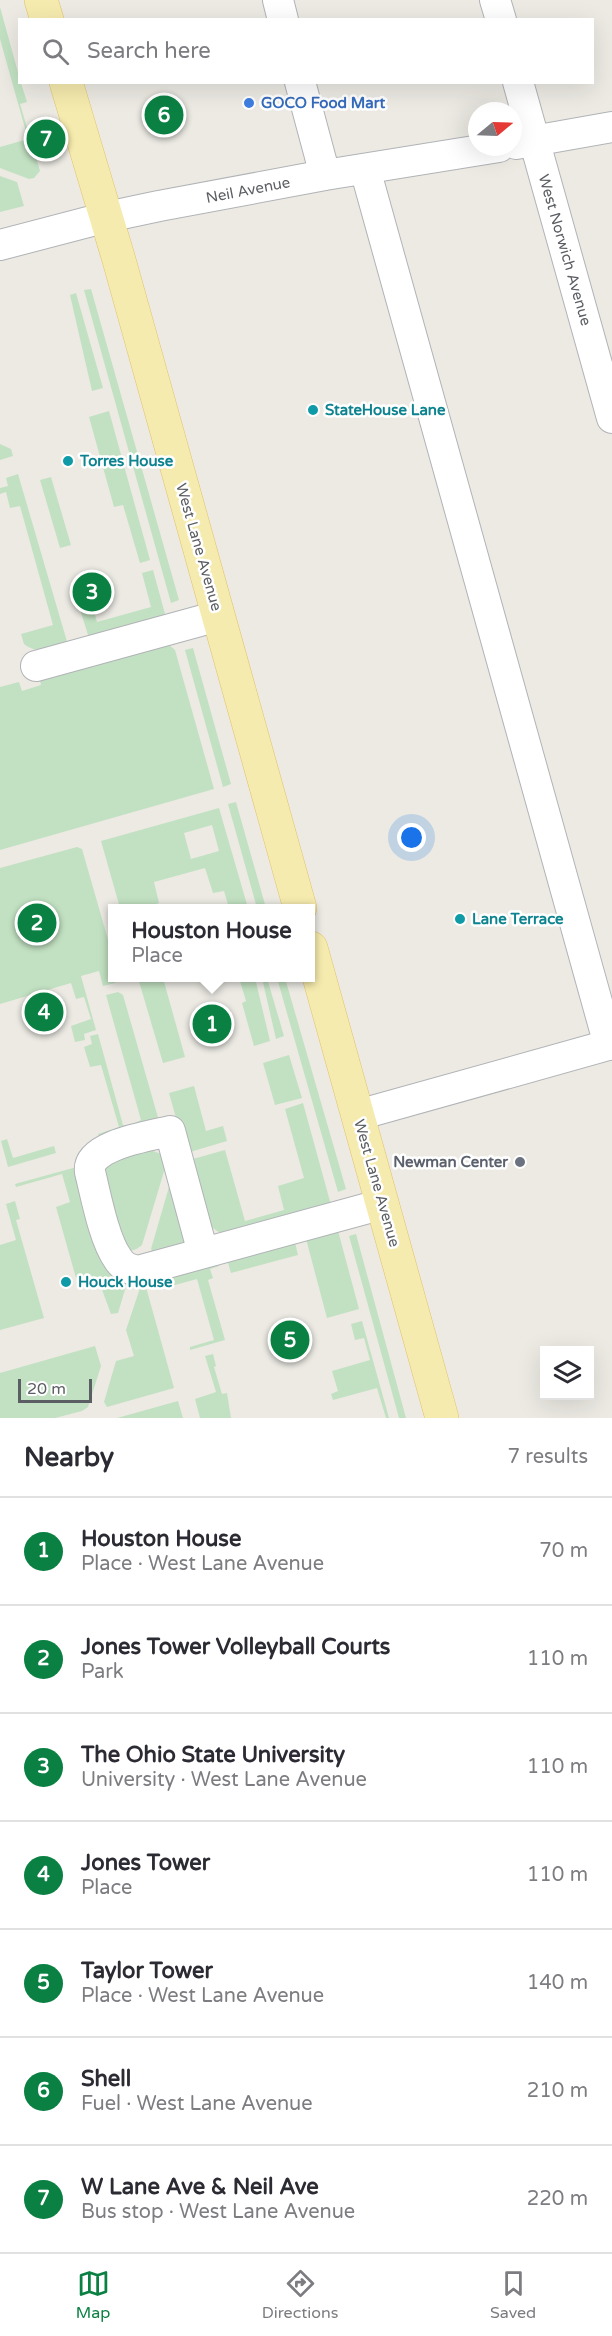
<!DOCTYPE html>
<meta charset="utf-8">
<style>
:root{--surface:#fff;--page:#f2f2f3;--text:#2b2b33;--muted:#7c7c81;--line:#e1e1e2;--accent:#0b8043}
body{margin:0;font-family:"Varela Round",sans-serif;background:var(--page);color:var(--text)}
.controls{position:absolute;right:18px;bottom:18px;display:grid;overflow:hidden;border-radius:0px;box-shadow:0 6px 24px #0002}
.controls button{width:54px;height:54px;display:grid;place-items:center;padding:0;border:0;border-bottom:2px solid var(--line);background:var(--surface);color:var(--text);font:30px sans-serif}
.compass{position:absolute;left:468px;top:102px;width:54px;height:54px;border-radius:50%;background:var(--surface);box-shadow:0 6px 24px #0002;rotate:71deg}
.scale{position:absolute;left:18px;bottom:15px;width:74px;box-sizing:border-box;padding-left:6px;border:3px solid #5b5e62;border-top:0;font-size:16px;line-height:21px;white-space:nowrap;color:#5b5e62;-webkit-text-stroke:4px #fff;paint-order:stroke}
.you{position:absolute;left:412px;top:838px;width:21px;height:21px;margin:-15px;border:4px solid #fff;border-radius:50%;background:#1a73e8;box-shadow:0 0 0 9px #1a73e833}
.badge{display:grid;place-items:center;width:39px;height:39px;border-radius:50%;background:var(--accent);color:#fff;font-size:20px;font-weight:700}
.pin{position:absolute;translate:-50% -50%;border:3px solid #fff;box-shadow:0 2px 6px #0006}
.popup{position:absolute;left:108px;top:904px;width:207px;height:78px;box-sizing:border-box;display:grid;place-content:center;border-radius:0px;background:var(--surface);filter:drop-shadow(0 2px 4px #0005);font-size:20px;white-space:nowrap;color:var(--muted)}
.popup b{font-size:22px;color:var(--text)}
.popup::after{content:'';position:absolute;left:50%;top:100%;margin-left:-12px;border:12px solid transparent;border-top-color:var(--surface)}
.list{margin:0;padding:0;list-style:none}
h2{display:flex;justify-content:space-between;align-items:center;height:78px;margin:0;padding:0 24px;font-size:26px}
h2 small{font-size:20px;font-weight:400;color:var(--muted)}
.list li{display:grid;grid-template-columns:39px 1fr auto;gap:18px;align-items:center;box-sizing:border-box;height:108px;padding:0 24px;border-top:2px solid var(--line)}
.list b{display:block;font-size:22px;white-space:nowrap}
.list p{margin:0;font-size:20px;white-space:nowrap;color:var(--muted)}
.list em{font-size:20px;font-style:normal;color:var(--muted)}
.icon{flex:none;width:33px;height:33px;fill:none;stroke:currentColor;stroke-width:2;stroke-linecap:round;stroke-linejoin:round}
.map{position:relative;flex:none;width:612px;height:1418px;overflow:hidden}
.search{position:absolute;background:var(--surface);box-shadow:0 6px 24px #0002;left:18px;right:18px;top:18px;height:66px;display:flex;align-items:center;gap:15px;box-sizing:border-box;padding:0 21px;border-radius:0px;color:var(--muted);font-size:22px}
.sheet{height:834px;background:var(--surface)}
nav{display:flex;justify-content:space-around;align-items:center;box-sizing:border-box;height:84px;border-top:2px solid var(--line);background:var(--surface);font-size:16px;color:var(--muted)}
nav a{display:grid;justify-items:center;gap:3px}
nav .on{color:var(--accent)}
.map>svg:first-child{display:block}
</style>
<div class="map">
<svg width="612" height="1418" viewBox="0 0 612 1418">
<rect width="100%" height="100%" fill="#eceae3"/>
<path fill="#c2e1c2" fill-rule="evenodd" d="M 0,7 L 19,76 L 20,82 L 21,83 L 27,102 L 20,104 L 40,171 L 34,178 L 29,179 L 0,168 L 0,147 L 28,139 L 0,39 Z
M 0,176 L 17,182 L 24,206 L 0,212 Z
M 91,289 L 179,600 L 171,603 L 84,290 Z
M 76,293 L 103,388 L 92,391 L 70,295 Z
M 109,411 L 150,560 L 140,563 L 123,505 L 114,507 L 89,417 Z
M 0,444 L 11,449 L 13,456 L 0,460 Z
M 18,474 L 68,645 C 53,648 37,655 24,644 L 21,634 L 53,625 L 20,506 L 10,508 L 6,492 L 0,494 L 0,488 L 8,486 L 6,478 Z
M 51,477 L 71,545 L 60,548 L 40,480 Z
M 153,570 L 165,614 L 164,617 L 89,638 L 77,600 L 90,596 L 97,622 L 151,607 L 142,573 Z
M 168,644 L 175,650 L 214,789 L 0,850 L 0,687 L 19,682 L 22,691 L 41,685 L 39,676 Z
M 193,648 L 231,784 L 223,787 L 185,650 Z
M 236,802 L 266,908 L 257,908 L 228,804 Z
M 219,808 L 248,908 L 229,908 L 224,891 L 213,893 L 205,868 L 154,882 L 159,903 L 150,906 L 150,908 L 120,908 L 101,841 ZM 212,825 L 219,851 L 191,859 L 184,833 Z
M 77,847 L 82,849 L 113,957 L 113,978 L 119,978 L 115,983 L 103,986 L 99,971 L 81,976 L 96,1030 L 84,1034 L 85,1040 L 75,1042 L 71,1026 L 91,1019 L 84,997 L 76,999 L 71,983 L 0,1004 L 0,868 Z
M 138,978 L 163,978 L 185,1057 L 163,1063 Z
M 239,978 L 255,978 L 270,1041 L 254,1046 L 242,1003 L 246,1001 Z
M 262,978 L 267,978 L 284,1036 L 276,1039 Z
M 277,978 L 285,978 L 346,1189 L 338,1192 Z
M 118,992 L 123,995 L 159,1121 L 138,1133 L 135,1123 L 141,1120 L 106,995 Z
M 98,1034 L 123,1125 L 128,1125 L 131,1135 L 100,1138 L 98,1134 L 119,1127 L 101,1065 L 90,1067 L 84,1047 L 92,1044 L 90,1036 Z
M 289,1055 L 302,1098 L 275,1105 L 263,1063 Z
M 194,1086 L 206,1131 L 223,1126 L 227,1141 L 190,1152 L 185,1150 L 169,1093 Z
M 303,1103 L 331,1205 L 223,1235 L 210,1226 L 193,1159 L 225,1150 L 245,1221 L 284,1210 L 278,1186 L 304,1178 L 285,1109 Z
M 7,1139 L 13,1158 L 54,1146 L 56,1153 L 8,1167 L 1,1141 Z
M 148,1149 L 161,1154 L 165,1168 L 142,1245 C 136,1250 132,1252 124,1249 L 103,1167 L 108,1162 Z
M 73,1168 L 76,1168 L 127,1283 L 118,1313 L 111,1314 L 101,1287 L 90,1274 L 76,1278 L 56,1207 L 70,1202 L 62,1174 L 16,1187 L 15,1184 Z
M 171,1180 L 188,1244 L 153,1253 L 151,1249 Z
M 15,1201 L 20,1219 L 16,1220 L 44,1318 L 0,1330 L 0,1245 L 16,1240 L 6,1204 Z
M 337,1227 L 359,1309 L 327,1318 L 305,1235 Z
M 356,1234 L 406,1418 L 399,1418 L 349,1236 Z
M 294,1238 L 298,1255 L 231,1273 L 226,1256 Z
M 216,1259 L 219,1266 L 210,1269 L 213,1278 L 208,1280 L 225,1340 L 190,1350 L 190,1347 L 214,1340 L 197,1279 L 164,1288 L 163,1278 Z
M 141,1285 L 146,1287 L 174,1388 L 107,1407 L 104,1402 L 116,1361 L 134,1356 L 126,1330 Z
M 362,1321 L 389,1418 L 386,1418 L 377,1388 L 333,1400 L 331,1394 L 338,1391 L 332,1371 L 370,1360 L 364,1338 L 355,1340 L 351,1324 Z
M 95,1346 L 101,1366 L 88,1407 L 82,1411 L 55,1418 L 0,1418 L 0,1373 Z
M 213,1354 L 216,1366 L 214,1367 L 222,1394 L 227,1393 L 231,1418 L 200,1418 L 195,1399 L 216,1392 L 205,1356 Z
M 178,1401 L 183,1418 L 117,1418 Z"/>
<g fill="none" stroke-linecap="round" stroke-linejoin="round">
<defs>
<path id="minor" d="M 278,0 L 283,20
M 495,0 L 501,20
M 300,82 L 325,175
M 518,82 L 612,418
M 516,144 L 612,127
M 365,169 L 609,1045
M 0,245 L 107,217 L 159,206 L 325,175 L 499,147
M 36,666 L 218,616
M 358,1115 L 612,1044
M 203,1253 L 170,1131 C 150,1136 86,1145 90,1172 C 96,1196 104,1240 118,1259 C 123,1267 129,1269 138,1271 L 383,1204"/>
<path id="major" d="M 41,0 L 47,20
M 66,82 L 119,260 L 300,908
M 311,948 L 442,1418"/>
</defs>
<use href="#minor" stroke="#b1b3b7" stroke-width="32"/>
<use href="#major" stroke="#e2c167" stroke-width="34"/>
<use href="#minor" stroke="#fff" stroke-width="30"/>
<use href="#major" stroke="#f6ebae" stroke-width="33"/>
</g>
<circle fill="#3f7fe0" stroke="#fff" stroke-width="2" cx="249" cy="103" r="6"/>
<g fill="#0f9aa8" stroke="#fff" stroke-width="2">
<circle cx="313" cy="410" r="6"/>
<circle cx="68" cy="461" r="6"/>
<circle cx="460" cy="919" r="6"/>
<circle cx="66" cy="1282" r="6"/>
</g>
<circle fill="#6b7280" stroke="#fff" stroke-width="2" cx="520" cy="1162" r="6"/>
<g text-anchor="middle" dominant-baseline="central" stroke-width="5" stroke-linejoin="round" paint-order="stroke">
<g font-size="15" font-weight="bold" fill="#366cbe" stroke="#fff" text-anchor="start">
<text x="261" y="103">GOCO Food Mart</text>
</g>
<g font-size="15" fill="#5b5e62" stroke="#fff">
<text transform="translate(248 190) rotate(-11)">Neil Avenue</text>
<text transform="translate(565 250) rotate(74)">West Norwich Avenue</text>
<text transform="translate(199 547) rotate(74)">West Lane Avenue</text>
<text transform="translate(377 1183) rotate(74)">West Lane Avenue</text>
</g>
<g font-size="15" font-weight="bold" fill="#0d838f" stroke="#fff" text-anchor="start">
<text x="325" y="410">StateHouse Lane</text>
<text x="80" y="461">Torres House</text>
<text x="472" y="919">Lane Terrace</text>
<text x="78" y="1282">Houck House</text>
</g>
<g font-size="15" font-weight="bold" fill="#5b616d" stroke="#fff" text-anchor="end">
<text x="508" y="1162">Newman Center</text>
</g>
</g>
</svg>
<div class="controls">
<button><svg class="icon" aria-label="layers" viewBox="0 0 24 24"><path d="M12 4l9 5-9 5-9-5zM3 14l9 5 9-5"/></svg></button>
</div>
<svg class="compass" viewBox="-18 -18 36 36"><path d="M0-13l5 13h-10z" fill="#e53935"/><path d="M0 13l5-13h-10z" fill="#7c7c81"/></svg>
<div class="scale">20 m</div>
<div class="you"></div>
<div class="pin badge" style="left:212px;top:1024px">1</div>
<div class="popup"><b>Houston House</b>Place</div>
<div class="pin badge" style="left:37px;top:923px">2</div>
<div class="pin badge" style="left:92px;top:592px">3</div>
<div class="pin badge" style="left:44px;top:1012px">4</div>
<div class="pin badge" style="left:290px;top:1340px">5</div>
<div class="pin badge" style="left:164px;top:115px">6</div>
<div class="pin badge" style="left:46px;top:139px">7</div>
<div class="search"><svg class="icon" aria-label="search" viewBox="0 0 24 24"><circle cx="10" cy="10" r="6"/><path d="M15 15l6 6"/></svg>Search here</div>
</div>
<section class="sheet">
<h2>Nearby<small>7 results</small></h2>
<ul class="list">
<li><span class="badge">1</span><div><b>Houston House</b><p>Place · West Lane Avenue</p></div><em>70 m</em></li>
<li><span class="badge">2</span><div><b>Jones Tower Volleyball Courts</b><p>Park</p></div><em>110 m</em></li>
<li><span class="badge">3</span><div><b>The Ohio State University</b><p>University · West Lane Avenue</p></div><em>110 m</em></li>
<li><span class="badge">4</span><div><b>Jones Tower</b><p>Place</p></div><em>110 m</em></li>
<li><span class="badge">5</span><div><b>Taylor Tower</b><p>Place · West Lane Avenue</p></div><em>140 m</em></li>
<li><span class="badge">6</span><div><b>Shell</b><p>Fuel · West Lane Avenue</p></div><em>210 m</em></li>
<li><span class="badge">7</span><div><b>W Lane Ave &amp; Neil Ave</b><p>Bus stop · West Lane Avenue</p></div><em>220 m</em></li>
</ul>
</section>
<nav>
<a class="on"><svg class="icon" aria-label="map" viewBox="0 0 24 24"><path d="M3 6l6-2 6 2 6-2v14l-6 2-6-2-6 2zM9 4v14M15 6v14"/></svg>Map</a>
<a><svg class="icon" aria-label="directions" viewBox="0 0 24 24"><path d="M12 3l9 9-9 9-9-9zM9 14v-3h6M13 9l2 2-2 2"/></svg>Directions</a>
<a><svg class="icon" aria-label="saved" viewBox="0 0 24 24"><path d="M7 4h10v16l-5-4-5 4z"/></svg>Saved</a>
</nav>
